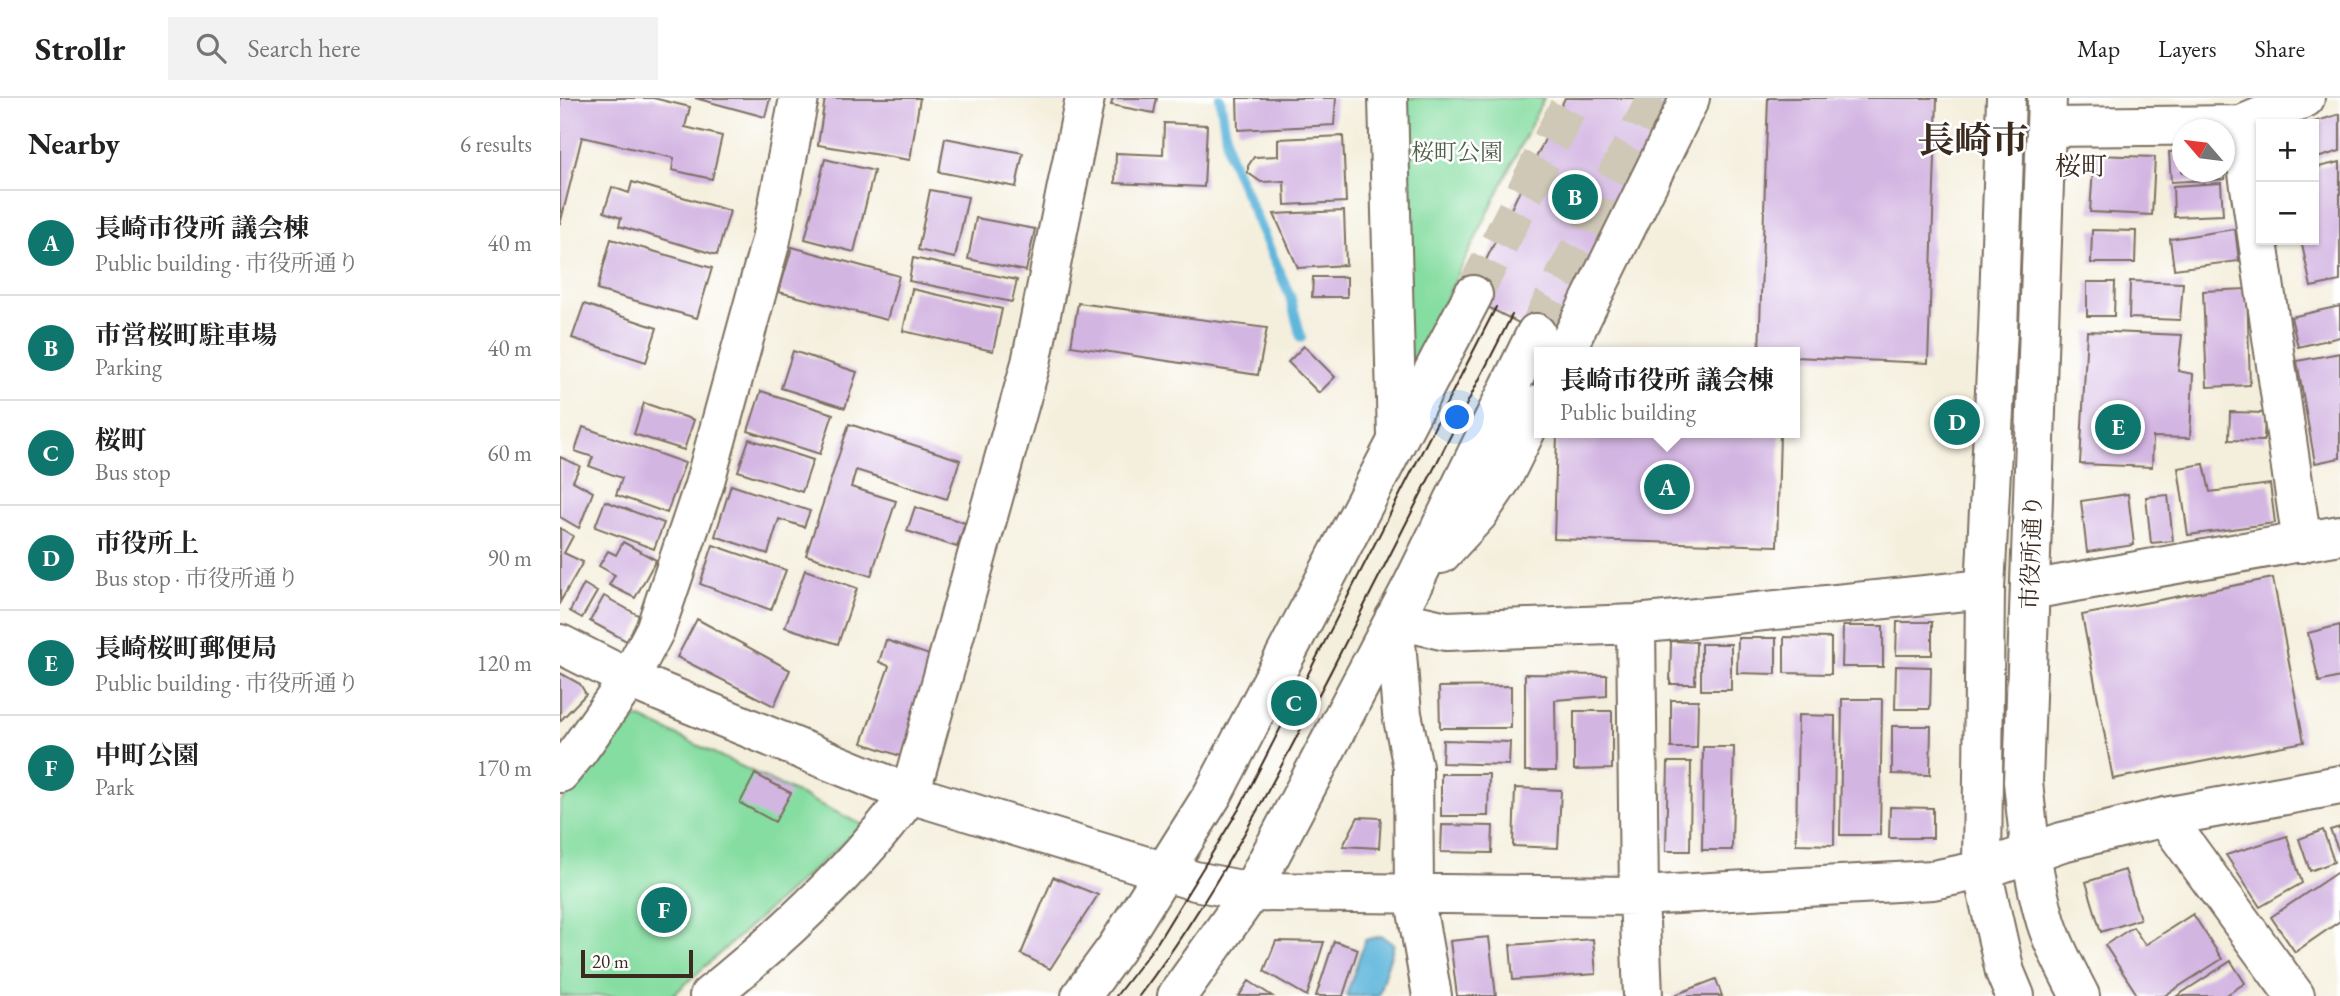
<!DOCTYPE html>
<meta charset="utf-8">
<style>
:root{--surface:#fff;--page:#f2f2f2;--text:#222;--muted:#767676;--line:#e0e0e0;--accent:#0f766e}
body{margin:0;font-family:"EB Garamond","Noto Serif JP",serif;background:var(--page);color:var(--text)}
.controls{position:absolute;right:21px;top:21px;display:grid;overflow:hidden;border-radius:0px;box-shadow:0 2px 5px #0004}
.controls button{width:63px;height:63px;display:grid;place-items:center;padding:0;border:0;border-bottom:2px solid var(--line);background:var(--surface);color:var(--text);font:35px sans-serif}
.compass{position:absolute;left:1612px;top:21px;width:63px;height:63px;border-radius:50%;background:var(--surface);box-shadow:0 2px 5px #0004;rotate:298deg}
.scale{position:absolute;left:21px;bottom:18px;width:112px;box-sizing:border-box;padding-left:7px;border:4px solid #3b2a1e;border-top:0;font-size:19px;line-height:24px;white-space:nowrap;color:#3b2a1e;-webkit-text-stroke:5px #fff;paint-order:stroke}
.you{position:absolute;left:898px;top:320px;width:24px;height:24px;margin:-18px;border:5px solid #fff;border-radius:50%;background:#1a73e8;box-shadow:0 0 0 10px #1a73e833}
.badge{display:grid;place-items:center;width:46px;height:46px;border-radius:50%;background:var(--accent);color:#fff;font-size:23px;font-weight:700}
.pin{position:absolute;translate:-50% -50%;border:4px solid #fff;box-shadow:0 2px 7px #0006}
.popup{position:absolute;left:974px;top:249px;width:266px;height:91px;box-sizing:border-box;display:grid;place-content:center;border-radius:0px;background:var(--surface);filter:drop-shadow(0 2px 5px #0005);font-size:23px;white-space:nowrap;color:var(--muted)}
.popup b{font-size:26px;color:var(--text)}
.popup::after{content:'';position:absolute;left:50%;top:100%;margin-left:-14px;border:14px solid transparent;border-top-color:var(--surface)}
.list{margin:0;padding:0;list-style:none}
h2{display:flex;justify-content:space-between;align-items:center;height:91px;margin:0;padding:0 28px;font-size:30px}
h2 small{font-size:23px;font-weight:400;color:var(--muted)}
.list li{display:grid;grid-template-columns:46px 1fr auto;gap:21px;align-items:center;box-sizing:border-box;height:105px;padding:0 28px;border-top:2px solid var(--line)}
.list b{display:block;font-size:26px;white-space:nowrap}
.list p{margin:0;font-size:23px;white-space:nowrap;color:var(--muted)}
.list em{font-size:23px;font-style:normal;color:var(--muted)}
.icon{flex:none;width:38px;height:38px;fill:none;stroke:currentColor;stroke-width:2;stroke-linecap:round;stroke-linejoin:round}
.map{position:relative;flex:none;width:1780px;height:898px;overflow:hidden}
header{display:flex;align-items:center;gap:42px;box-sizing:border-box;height:98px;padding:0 35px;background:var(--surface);border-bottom:2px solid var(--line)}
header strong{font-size:33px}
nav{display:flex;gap:38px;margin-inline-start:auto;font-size:24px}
.search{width:490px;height:63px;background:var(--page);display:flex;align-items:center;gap:18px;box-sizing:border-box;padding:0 24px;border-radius:0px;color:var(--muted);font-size:26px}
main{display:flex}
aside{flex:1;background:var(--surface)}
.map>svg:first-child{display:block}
</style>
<header>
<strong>Strollr</strong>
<div class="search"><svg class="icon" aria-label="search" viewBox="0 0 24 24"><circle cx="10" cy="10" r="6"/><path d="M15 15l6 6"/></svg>Search here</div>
<nav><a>Map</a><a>Layers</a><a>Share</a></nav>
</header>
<main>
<aside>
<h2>Nearby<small>6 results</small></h2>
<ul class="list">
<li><span class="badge">A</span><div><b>長崎市役所 議会棟</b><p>Public building · 市役所通り</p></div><em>40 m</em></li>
<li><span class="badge">B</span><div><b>市営桜町駐車場</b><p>Parking</p></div><em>40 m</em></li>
<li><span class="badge">C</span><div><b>桜町</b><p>Bus stop</p></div><em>60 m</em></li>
<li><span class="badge">D</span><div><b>市役所上</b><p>Bus stop · 市役所通り</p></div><em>90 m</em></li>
<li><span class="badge">E</span><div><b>長崎桜町郵便局</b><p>Public building · 市役所通り</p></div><em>120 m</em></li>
<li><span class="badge">F</span><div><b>中町公園</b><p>Park</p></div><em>170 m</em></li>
</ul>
</aside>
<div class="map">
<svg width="1780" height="898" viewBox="0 0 1780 898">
<rect width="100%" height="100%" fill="#fff"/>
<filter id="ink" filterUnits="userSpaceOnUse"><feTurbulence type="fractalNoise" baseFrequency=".0143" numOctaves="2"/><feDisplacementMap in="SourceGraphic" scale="14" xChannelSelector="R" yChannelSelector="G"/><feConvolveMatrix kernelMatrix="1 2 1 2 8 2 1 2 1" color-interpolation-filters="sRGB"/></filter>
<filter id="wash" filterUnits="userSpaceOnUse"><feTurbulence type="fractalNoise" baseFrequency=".00686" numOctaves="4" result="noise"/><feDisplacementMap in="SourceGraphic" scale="28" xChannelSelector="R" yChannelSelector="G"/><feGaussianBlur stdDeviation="1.57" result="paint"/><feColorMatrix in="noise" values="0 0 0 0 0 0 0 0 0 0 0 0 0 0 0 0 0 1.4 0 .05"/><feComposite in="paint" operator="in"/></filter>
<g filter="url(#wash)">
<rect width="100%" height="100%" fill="#f4efdd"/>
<path fill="#86dda1" stroke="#608460" stroke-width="2" d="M 845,0 L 984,0 L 828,320 Z
M 81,620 L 303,727 L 112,898 L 0,898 L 0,705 L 44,651 L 61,623 Z"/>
<path fill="#5eb6db" stroke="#4c707c" stroke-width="2" d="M 821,838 L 834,846 L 818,898 L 786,898 L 805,842 Z"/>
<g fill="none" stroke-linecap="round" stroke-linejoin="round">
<path stroke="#5eb6db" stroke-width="10" d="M 660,0 L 669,57 L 730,198 L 741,239"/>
</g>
<g id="blocks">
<path fill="#d3b5e2" d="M 0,0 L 93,0 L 130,9 L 125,29 L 162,38 L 152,81 L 112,72 L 114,60 L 22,39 L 0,126 Z
M 135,0 L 210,0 L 205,19 Z
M 265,0 L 360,0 L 350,62 L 258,47 Z
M 553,0 L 597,0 L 594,15 L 551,7 Z
M 677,0 L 776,0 L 774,27 L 678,32 Z
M 1005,0 L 1122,0 L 1002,247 L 908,199 Z
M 1208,0 L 1377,0 L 1368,265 L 1235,259 L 1235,254 L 1199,254 Z
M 1780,16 L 1780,53 L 1754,61 L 1754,24 Z
M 604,25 L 647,27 L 644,89 L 555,85 L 556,55 L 603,57 Z
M 783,38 L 786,104 L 725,107 L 724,83 L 701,84 L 688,75 L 688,68 L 694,59 L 718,58 L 718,41 Z
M 385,40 L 463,55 L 456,89 L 379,74 Z
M 1622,53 L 1622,74 L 1665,74 L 1665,81 L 1611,84 L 1609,54 Z
M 1534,57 L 1595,59 L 1592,117 L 1530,114 Z
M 265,61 L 314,73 L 294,154 L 245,141 Z
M 1780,64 L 1780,183 L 1751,189 L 1741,142 L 1754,142 L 1754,70 Z
M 72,84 L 170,113 L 157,157 L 59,128 L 61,120 L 44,114 L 52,89 L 69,95 Z
M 1661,85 L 1663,117 L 1614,119 L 1613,88 Z
M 370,92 L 408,99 L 395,160 L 358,152 Z
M 784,113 L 786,167 L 738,170 L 714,116 Z
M 416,120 L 475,131 L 466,173 L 408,161 Z
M 1675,131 L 1679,163 L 1614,171 L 1610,141 Z
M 1532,132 L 1576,133 L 1575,165 L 1531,165 Z
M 51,141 L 152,170 L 137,220 L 37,192 Z
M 232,149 L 339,178 L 327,222 L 219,194 Z
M 353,160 L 457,182 L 452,204 L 349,183 Z
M 753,179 L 787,179 L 787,199 L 752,199 Z
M 1570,183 L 1623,185 L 1620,222 L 1569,220 Z
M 1527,184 L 1555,184 L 1554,218 L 1527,218 Z
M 352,191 L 442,211 L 433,253 L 343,233 Z
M 1687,191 L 1690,287 L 1647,289 L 1643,193 Z
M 518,205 L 707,230 L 698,277 L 511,248 Z
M 24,206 L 97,230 L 86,264 L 12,240 Z
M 1780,208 L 1780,239 L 1738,249 L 1731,219 Z
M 1527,233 L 1622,237 L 1618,273 L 1633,276 L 1630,340 L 1593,339 L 1592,369 L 1520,366 Z
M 744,248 L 775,279 L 759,295 L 728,264 Z
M 233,253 L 297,274 L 285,310 L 221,290 Z
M 1780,255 L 1780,360 L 1755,365 L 1737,263 Z
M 201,293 L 273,316 L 260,356 L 188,333 Z
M 84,305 L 134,322 L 124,352 L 74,336 Z
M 1670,314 L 1705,315 L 1704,343 L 1669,342 Z
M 289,326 L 400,362 L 387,401 L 296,372 L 291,389 L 336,403 L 311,478 L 246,457 Z
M 23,329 L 125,365 L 107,415 L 56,397 L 62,380 L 29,368 L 33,359 L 15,353 Z
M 997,335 L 1220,336 L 1217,448 L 994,441 Z
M 189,341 L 253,362 L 242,394 L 178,373 Z
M 0,359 L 20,368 L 13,383 L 33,394 L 19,430 L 0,419 Z
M 1644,366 L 1650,394 L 1710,386 L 1715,425 L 1628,437 L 1618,370 Z
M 171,387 L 250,413 L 244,429 L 219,421 L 208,456 L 155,438 Z
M 1568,396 L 1574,447 L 1527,454 L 1521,403 Z
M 1608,397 L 1613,443 L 1591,445 L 1586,399 Z
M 45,403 L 104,425 L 94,451 L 35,429 Z
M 355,409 L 405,425 L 397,449 L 347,433 Z
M 0,430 L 13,438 L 4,455 L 23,464 L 0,504 Z
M 63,444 L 96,462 L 75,500 L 49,487 L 55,477 L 39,468 L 48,453 L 56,457 Z
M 153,447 L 226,472 L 211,512 L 140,486 Z
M 245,472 L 297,490 L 278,546 L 225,529 Z
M 1713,480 L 1744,644 L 1553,681 L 1522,517 Z
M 24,486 L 37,494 L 22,520 L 10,513 Z
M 44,498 L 83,520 L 70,545 L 30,523 Z
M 137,521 L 230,572 L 214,608 L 117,559 Z
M 1337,524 L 1372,524 L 1372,557 L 1336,557 Z
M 1780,527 L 1780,579 L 1759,584 L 1748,535 Z
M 1283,528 L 1323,528 L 1323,569 L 1282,569 Z
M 1224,539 L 1271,540 L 1271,576 L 1224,575 Z
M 1178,540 L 1216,540 L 1216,576 L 1177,575 Z
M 326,542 L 378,560 L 343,659 L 302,645 L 329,568 L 319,564 Z
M 1111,543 L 1136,544 L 1135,586 L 1110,586 Z
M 1141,546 L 1171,546 L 1171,592 L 1141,592 Z
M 1336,568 L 1371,569 L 1370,611 L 1335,611 Z
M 0,575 L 20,586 L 26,596 L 0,623 Z
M 965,576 L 1047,577 L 1047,598 L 995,602 L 996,673 L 965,673 Z
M 951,588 L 951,630 L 880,630 L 879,589 Z
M 1282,601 L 1322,601 L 1320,737 L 1280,737 Z
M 1111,602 L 1138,602 L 1137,650 L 1111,650 Z
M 1014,613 L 1052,613 L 1052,671 L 1014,672 Z
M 1238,617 L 1275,618 L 1274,747 L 1236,746 Z
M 1332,628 L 1371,628 L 1370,677 L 1332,676 Z
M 883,642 L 950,644 L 949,667 L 882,665 Z
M 1143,649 L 1174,649 L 1172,752 L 1142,752 Z
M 1108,664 L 1131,664 L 1130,753 L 1106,753 Z
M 195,676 L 231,695 L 215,724 L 180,705 Z
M 881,676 L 929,676 L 928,718 L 881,718 Z
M 955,690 L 1001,692 L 998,750 L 953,748 Z
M 1330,709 L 1373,710 L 1373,740 L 1329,740 Z
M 798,719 L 821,720 L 819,750 L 783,748 Z
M 882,727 L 933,728 L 932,755 L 881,754 Z
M 1780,729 L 1780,756 L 1770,732 Z
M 1763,732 L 1774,764 L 1750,773 L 1739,741 Z
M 1727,738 L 1742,785 L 1700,809 L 1666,757 Z
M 1565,772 L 1580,821 L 1541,834 L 1526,784 Z
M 1779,773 L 1780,823 L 1735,854 L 1711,819 Z
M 493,779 L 538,797 L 490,871 L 461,856 Z
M 1633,816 L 1662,861 L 1604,898 L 1578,898 L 1545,847 L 1573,829 L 1585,847 Z
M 929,839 L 936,898 L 897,898 L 890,843 Z
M 1033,841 L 1036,876 L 953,882 L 950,847 Z
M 716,843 L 764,844 L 747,898 L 704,873 Z
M 774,843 L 798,851 L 783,898 L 756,898 Z
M 1671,863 L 1685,885 L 1665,898 L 1617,898 Z
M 1156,881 L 1162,898 L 1112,898 Z
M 689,883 L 712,898 L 679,898 Z"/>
</g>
</g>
<g filter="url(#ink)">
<use href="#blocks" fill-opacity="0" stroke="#7c6f61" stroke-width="2"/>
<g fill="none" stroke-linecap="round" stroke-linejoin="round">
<path stroke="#cfc8b7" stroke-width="38" stroke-dasharray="38 19" stroke-linecap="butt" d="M 913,197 L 1013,0
M 976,235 L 1096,0"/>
<defs>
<path id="minor" d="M 828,0 L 837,339
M 1681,27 L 1742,445
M 1487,29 L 1681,27 L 1745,0
M 1005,254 L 1130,0
M 881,456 L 918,416 L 943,379 L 979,306
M 1470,492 L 1780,437
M 1076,526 L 1079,798 L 1083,898
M 0,546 L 69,581 L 350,696 L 635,783 L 691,794 L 1079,798 L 1373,782 L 1422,772 L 1502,744 L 1605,719 L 1780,687
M 0,675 L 18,653 L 69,581 L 95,532 L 144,387 L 211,142 L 239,0
M 1605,719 L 1735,898
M 149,898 C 223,838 294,772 350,696 L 471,265 L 525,0
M 521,898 L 557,849 L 653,696 L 913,197
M 617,898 L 691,794 L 853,486 L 976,235
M 872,898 L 854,796 L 853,669 L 842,616 L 834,521 L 886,533 L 1076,526 L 1425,491"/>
<path id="highway" d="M 1446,0 L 1438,233 L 1425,491 L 1422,772 L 1445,874 L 1455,898
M 1487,0 L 1463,684 C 1468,731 1472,778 1486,824 C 1494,850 1508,874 1520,898"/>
</defs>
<use href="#minor" stroke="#7c6f61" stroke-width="42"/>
<use href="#highway" stroke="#7c6f61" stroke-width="42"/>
<use href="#minor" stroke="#fff" stroke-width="38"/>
<use href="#highway" stroke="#fff" stroke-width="38"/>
<path stroke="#3b2a1e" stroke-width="2" d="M 556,898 L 597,845 L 679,711 L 936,209
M 579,898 C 656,797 714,683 772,571 C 833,453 893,335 952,217"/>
</g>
</g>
<g text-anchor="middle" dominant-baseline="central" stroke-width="5" stroke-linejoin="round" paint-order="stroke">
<g font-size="23" fill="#526045" stroke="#fff">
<text x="897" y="54">桜町公園</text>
</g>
<g font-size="23" fill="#3b2a1e" stroke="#fff">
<text transform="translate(1471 454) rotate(-88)">市役所通り</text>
</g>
<g font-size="26" fill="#3b2a1e" stroke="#fff">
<text x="1521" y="68">桜町</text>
</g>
<g font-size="37" font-weight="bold" fill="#3b2a1e" stroke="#fff">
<text x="1413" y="42">長崎市</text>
</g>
</g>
</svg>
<div class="controls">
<button>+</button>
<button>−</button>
</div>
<svg class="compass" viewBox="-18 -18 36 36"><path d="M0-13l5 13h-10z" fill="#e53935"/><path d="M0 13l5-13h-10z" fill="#767676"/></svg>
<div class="scale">20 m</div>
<div class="you"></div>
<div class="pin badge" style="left:1107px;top:389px">A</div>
<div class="popup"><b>長崎市役所 議会棟</b>Public building</div>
<div class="pin badge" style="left:1015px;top:99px">B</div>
<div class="pin badge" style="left:734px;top:605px">C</div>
<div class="pin badge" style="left:1397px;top:324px">D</div>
<div class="pin badge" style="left:1558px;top:329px">E</div>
<div class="pin badge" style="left:104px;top:812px">F</div>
</div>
</main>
